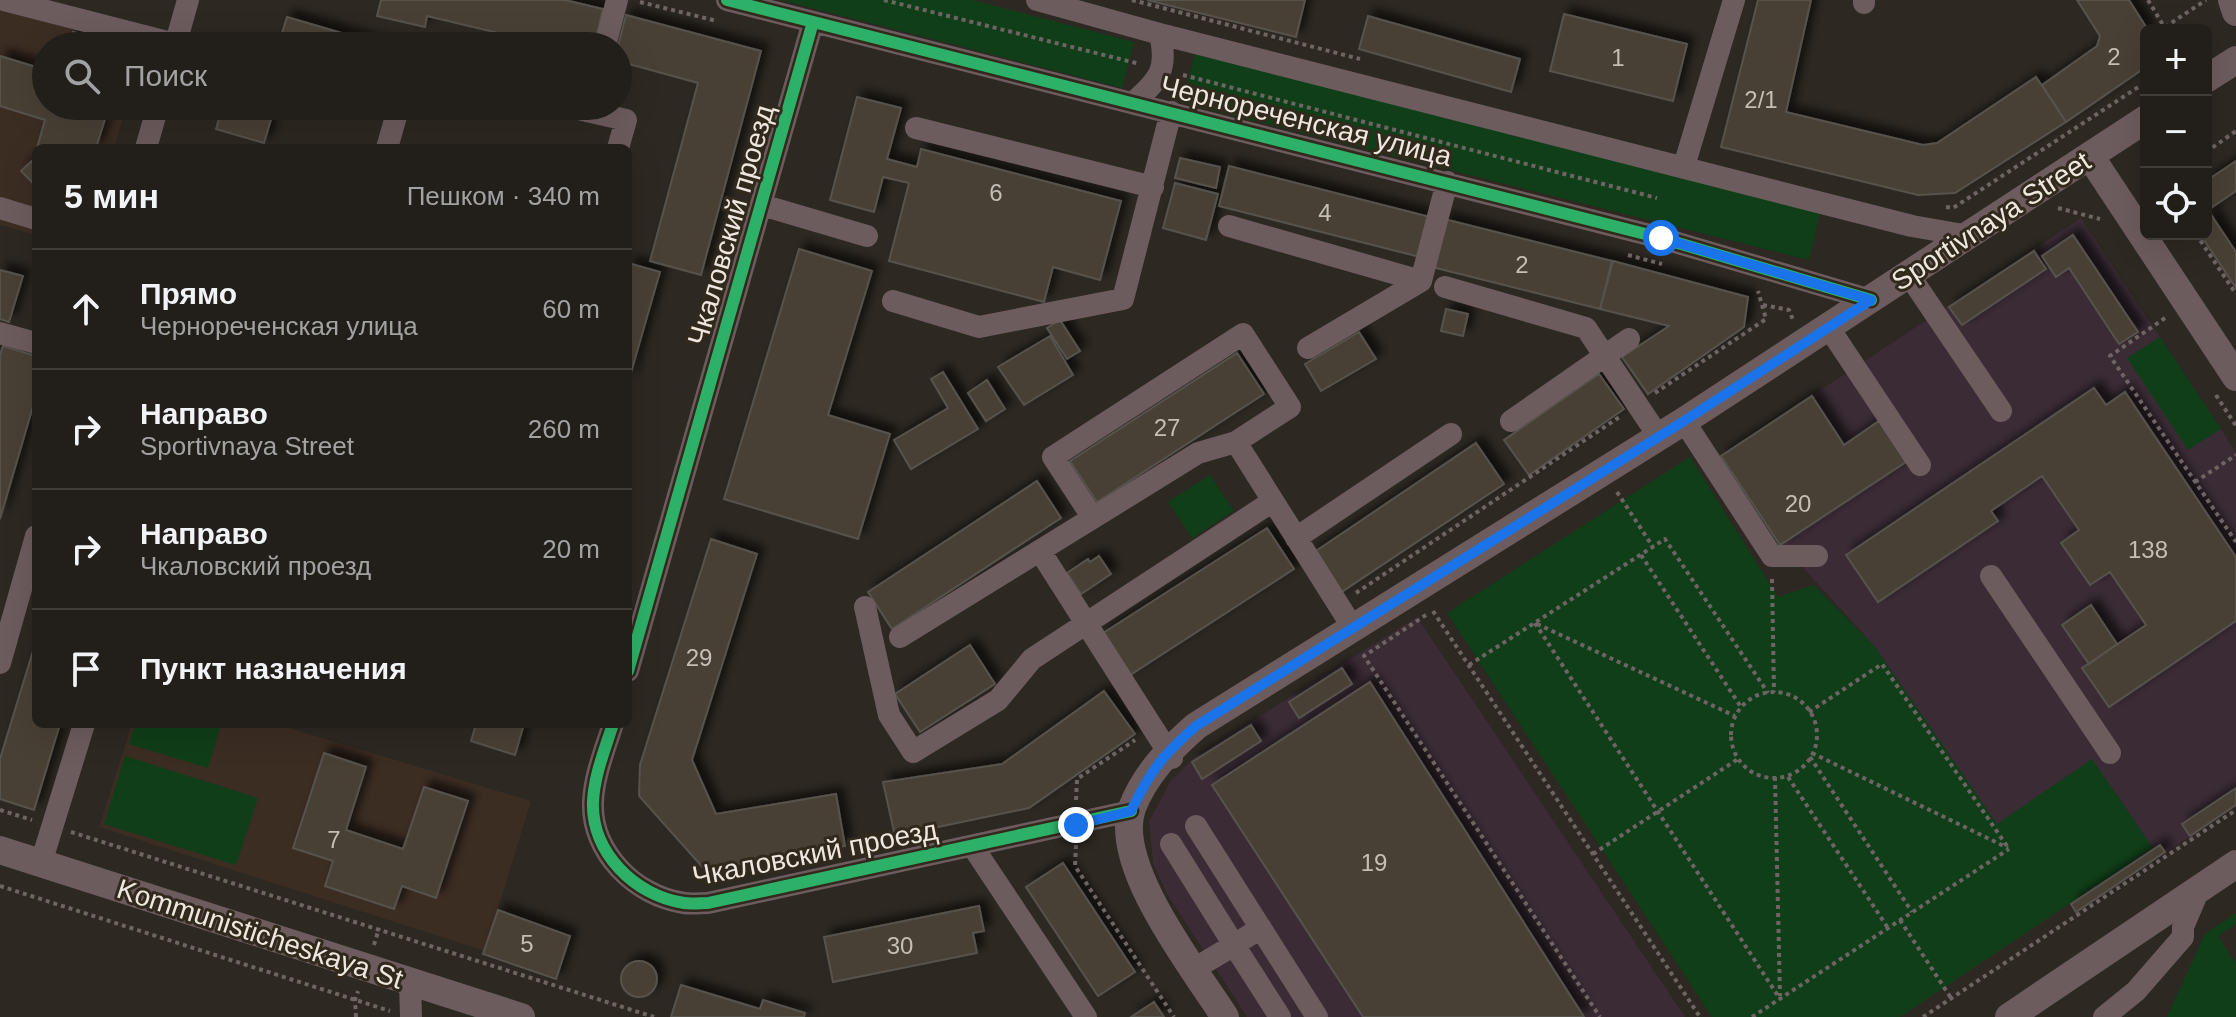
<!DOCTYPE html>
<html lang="ru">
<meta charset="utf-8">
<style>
:root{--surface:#221e1a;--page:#2e2b27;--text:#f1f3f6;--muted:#a2a2a2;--line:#3f3c39}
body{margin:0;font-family:Arial,sans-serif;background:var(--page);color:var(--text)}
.controls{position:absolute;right:24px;top:24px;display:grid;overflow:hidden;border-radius:12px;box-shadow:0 8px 32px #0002}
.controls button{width:72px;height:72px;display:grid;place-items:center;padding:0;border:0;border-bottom:2px solid var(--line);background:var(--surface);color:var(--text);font:40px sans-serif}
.stop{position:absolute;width:24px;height:24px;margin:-18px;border:6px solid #1a73e8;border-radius:50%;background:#fff}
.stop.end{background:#1a73e8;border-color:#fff;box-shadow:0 2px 8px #0008}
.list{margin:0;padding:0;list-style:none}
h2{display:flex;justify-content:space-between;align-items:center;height:104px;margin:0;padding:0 32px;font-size:34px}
h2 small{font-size:26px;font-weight:400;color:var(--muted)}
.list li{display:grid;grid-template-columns:52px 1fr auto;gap:24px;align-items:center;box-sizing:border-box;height:120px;padding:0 32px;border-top:2px solid var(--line)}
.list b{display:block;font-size:30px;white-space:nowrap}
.list p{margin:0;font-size:26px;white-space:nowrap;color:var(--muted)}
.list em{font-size:26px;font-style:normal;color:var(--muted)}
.icon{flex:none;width:44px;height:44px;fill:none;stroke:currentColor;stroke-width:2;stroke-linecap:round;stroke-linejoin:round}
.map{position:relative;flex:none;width:2236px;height:1017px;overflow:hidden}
.search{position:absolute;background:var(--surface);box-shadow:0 8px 32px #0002;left:32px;top:32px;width:600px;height:88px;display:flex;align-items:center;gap:20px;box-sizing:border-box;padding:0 28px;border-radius:44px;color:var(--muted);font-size:30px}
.panel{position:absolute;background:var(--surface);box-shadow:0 8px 32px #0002;left:32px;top:144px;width:600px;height:584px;border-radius:12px}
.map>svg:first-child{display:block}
</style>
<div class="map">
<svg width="2236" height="1017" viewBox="0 0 2236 1017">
<defs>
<filter id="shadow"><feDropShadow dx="7" dy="-7" stdDeviation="4" flood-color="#0009"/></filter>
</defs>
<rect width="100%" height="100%" fill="#2d2822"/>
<path fill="#3a2b35" d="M 2081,218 L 2236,452 L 2236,806 L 2159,857 L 2092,760 L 1997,825 L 1875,647 L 1781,543 L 1721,456 Z
M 1417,617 L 1685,1017 L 1247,1017 L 1167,894 L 1153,863 L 1149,822 L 1171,780 L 1195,757 Z"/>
<path fill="#3c2d23" d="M 0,0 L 146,46 L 46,46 L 46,106 L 127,106 L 114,148 L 36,148 L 36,235 L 0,225 Z
M 132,724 L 276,724 L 531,801 L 485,951 L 99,827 Z"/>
<path fill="#103e18" d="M 781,0 L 973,0 L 1134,42 L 1122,88 Z
M 1195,53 L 1821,209 L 1809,260 L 1182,103 Z
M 2160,337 L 2221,429 L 2188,450 L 2127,358 Z
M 1690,457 L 1778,597 L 1814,585 L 1875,647 L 1997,824 L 2092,759 L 2153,848 L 1900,1017 L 1712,1017 L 1447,613 Z
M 1210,475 L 1234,511 L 1192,538 L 1168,502 Z
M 135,724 L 221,724 L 208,768 L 129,744 Z
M 125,756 L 258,798 L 236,865 L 104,824 Z
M 2236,913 L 2236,924 L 2218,936 L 2236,964 L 2236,1017 L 2167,1017 L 2205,934 Z"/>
<path fill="#484136" stroke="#57524d" stroke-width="2" filter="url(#shadow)" d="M 381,0 L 565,0 L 603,9 L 594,46 L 539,46 L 540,43 L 427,16 L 425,27 L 377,16 Z
M 1147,0 L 1305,0 L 1296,37 Z
M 1758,0 L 1811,0 L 1786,112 L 1923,145 L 1937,143 L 2036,77 L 2066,122 L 1955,193 L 1918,195 L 1721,147 Z
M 2077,0 L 2129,0 L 2148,30 L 2146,30 L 2146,67 L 2066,122 L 2042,85 L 2097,46 L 2100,36 Z
M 1564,14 L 1687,44 L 1673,101 L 1550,71 Z
M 626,15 L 761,51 L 701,275 L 650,261 L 698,83 L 618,61 L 618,46 Z
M 1368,16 L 1520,59 L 1511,92 L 1359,49 Z
M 287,17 L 386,46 L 278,46 Z
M 73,32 L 118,46 L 69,46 Z
M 0,56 L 46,70 L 46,106 L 109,106 L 96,148 L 37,148 L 45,120 L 0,106 Z
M 857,97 L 901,108 L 887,159 L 917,167 L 921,149 L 1121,201 L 1100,280 L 1053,267 L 1044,302 L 889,261 L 909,183 L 883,177 L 874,212 L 830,200 Z
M 223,106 L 275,106 L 264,143 L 216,129 Z
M 36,150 L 36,186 L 21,171 L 33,160 Z
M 1180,158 L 1220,167 L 1216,188 L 1175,178 Z
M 2236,161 L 2236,191 L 2208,210 L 2236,252 L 2236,288 L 2200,234 L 2206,234 L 2206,181 Z
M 1229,166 L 1430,217 L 1420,257 L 1219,206 Z
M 1175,183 L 1218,194 L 1206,240 L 1163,228 Z
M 1444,219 L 1612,261 L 1600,309 L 1432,267 Z
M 2073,235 L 2138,332 L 2119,344 L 2069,268 L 2056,277 L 2042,256 Z
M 799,249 L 872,271 L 828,415 L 890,434 L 858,539 L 724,499 Z
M 2034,251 L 2046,269 L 1962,325 L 1949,307 Z
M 1613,261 L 1748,297 L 1744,327 L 1648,394 L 1622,357 L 1669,326 L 1600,309 Z
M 628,263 L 660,272 L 628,383 Z
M 0,270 L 23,276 L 9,322 L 0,319 Z
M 1446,309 L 1468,314 L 1463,336 L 1441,331 Z
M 1060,320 L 1080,351 L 1067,359 L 1047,328 Z
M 1359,332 L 1376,359 L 1321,391 L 1305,364 Z
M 1050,336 L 1073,375 L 1024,405 L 998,367 Z
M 3,346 L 36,356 L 36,396 L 0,519 L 0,355 Z
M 1237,353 L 1264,394 L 1097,502 L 1070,461 Z
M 943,372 L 978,429 L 911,469 L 894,440 L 948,408 L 931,379 Z
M 1599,374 L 1624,409 L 1529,475 L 1504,440 Z
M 987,380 L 1005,409 L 986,421 L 968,393 Z
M 2094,388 L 2106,405 L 2125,392 L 2236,557 L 2236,621 L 2109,707 L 2082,668 L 2146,625 L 2110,572 L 2090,585 L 2061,543 L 2079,530 L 2042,476 L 1991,511 L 1998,521 L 1878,602 L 1846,555 Z
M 1812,396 L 1844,445 L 1879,421 L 1906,462 L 1780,545 L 1721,456 Z
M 1476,443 L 1504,484 L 1337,595 L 1310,555 Z
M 1037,481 L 1061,518 L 892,629 L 868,592 Z
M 1267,528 L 1294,569 L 1127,677 L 1100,635 Z
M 711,539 L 757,554 L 692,760 L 716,814 L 836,794 L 845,846 L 705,870 L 639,796 L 640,765 Z
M 1099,556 L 1111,574 L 1081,594 L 1067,573 L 1088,559 L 1090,562 Z
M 2091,605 L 2117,644 L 2089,664 L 2062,625 Z
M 36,641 L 36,724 L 60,724 L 34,810 L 0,799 L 0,759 Z
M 970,645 L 995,684 L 920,732 L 895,694 Z
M 1342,668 L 1352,684 L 1299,718 L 1289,702 Z
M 1370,682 L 1452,810 L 1584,1017 L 1363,1017 L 1212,785 Z
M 1104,691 L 1135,734 L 1029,808 L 895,836 L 883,782 L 1002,764 Z
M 476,724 L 524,724 L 515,755 L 471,741 Z
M 1251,725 L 1261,741 L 1202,779 L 1192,762 Z
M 324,753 L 366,767 L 346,830 L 403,849 L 424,787 L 468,801 L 436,898 L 402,886 L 394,909 L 325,886 L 333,861 L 293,848 Z
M 2236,788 L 2236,805 L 2190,836 L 2182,824 Z
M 2160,845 L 2165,852 L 2076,912 L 2071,904 Z
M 1063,863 L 1135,972 L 1098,996 L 1026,887 Z
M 979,906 L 984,931 L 973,933 L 977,953 L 833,982 L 824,937 Z
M 498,910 L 570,936 L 556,979 L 483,954 Z
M621 979a18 18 0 1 1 36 0a18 18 0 1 1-36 0Z
M 681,985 L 760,1009 L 763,1000 L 805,1013 L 804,1017 L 671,1017 Z
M 1154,1002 L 1164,1017 L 1131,1017 Z"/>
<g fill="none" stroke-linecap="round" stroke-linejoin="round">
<path stroke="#6f6464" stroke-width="4" stroke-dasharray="4 4" stroke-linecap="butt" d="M 884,0 L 1140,64
M 1132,0 L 1360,59
M 2148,0 L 2166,30
M 640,2 L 717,21
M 2165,27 L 2206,0
M 1183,75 L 1657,198
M 2206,152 L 2236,131
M 1946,207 L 1953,208 L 2146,82
M 2058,208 L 2100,219
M 2196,234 L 2236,294
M 1628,255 L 1662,264
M 1763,305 L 1789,310 L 1793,320
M 2165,318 L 2110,356 L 2236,542
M 1655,393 L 1766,319 L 1758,291
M 2216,395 L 2236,426
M 2195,482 L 2236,455
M 1617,492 L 1653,547
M 1641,555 L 1741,707
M 1772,579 L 1774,692
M 1356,593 L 1621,416
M 1433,611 L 1700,1017
M 1426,615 L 1364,656 L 1600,1017
M 1535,623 L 1780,999
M 1537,624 L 1735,716
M 1469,665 L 1665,539 L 1768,693
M1731 735a43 43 0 1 1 86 0a43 43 0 1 1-86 0Z
M 1809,712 L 1882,664 L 2009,849
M 1812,753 L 2008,848
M 1810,757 L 1912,912
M 1775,777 L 1780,996
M 1788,777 L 1888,928
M 1076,800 L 1077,779 L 1135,740
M 0,810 L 32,820
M 71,832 L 654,1017
M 1076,845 L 1075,866 L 1174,1017
M 1593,854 L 1738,759
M 0,886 L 390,1011
M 1900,920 L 1951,998
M 374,945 L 379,928
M 356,1017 L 355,1000 L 358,991
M 1752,1017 L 2009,849
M 1923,1017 L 2236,810"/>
<path stroke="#6d5c5e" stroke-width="22" d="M 4,0 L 175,44
M 727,0 L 1661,238 L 1871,300
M 1037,0 L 1160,34 L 1912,226 L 1969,236
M 1864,0 L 1864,3
M 175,46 L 188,0
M 605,46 L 617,0
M 1134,102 C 1160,79 1168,69 1160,34
M 567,106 L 587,111
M 589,106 L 587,111 L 626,120 L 618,148
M 916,128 L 1153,187
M 146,148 L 158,106
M 387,148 L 399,106
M 1684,166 L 1734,0
M 762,205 L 867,236
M 0,208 L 36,219
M 1229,226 L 1421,281
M 1909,275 L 2001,411
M 1445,287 L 1586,328 L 1659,437
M 893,301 L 979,327 L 1123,299 L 1171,112
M 1829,328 L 1920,465
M 0,333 L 36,343
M 1308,348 L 1421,281 L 1447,182
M 1511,421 L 1629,339
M 1684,421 L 1772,556 L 1817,556
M 1236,442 L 1353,628
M 1296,538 L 1451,434
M 1040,551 L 1172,758
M 1991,576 L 2110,753
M 865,607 L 889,715 L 913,752 L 998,700 L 1032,659 L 1273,501
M 900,637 L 1198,453 L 1236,442 L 1290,407 L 1243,334 L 1053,457 L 1093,518
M 0,663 L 36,536
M 628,671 L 813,22
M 613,724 C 605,749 594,776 593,802 C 591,852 635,896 684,903 C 691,904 701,903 708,903 L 1131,811
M 1196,826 L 1317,1017
M 1171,844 L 1234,945 L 1261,928
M 973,847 L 1086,1017
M 41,863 L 84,724
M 1194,969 L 1234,945 L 1280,1017
M 410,982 L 411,1017
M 2104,1017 L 2136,991 L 2183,937 L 2183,927 L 2200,887"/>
<path stroke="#6d5c5e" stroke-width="28" d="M 2232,0 L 2236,12
M 2206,79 L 2236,60
M 2090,156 L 2236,377
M 0,850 L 521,1017
M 1225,1017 C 1195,970 1112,865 1132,808 C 1145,774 1169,750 1196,726 L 1684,421 L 2146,119
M 2009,1017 L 2236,864"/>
<defs>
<path id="cycleway" d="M 727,0 L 1661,238 L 1871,300
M 628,671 L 813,22
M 613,724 C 605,749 594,776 593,802 C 591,852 635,896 684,903 C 691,904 701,903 708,903 L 1131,811"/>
</defs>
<use href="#cycleway" stroke="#32291d" stroke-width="17"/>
<use href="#cycleway" stroke="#2db169" stroke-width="12"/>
</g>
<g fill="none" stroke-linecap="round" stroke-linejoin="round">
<path stroke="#1a73e8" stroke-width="10" d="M 1076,825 L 1131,811 C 1150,771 1163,755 1196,726 L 1684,421 L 1871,300 L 1661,238"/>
</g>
<g text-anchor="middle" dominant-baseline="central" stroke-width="6" stroke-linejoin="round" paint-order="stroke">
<g font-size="24" fill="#c4beb5">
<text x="2114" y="56">2</text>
<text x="1618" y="57">1</text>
<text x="1761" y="99">2/1</text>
<text x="996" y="192">6</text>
<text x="1325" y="212">4</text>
<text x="1522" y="264">2</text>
<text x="1167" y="427">27</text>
<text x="1798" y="503">20</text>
<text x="2148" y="549">138</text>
<text x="699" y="657">29</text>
<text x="334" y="839">7</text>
<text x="1374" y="862">19</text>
<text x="527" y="943">5</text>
<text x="900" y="945">30</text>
</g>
<g font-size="28" fill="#ede7df" stroke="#32291d">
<text transform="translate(1306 121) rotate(14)">Чернореченская улица</text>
<text transform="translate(1991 221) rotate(-33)">Sportivnaya Street</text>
<text transform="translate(731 225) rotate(-74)">Чкаловский проезд</text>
<text transform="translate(815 853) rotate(-11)">Чкаловский проезд</text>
<text transform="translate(260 934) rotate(18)">Kommunisticheskaya St</text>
</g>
</g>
</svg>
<div class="controls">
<button>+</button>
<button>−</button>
<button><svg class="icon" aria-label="locate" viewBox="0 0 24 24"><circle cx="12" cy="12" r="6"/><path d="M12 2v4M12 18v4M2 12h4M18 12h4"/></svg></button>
</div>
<div class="stop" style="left:1661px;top:238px"></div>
<div class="stop end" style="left:1076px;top:825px"></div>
<div class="search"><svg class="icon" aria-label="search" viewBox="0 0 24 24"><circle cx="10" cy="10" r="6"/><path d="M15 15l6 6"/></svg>Поиск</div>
<section class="panel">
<h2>5 мин<small>Пешком · 340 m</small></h2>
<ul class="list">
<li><svg class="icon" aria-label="ahead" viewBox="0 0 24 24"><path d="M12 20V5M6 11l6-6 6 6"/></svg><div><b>Прямо</b><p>Чернореченская улица</p></div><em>60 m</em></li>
<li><svg class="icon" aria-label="right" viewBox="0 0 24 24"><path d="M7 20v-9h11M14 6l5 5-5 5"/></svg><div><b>Направо</b><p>Sportivnaya Street</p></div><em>260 m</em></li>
<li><svg class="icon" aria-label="right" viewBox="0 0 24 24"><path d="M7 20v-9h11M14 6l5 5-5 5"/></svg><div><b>Направо</b><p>Чкаловский проезд</p></div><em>20 m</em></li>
<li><svg class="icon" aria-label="arrive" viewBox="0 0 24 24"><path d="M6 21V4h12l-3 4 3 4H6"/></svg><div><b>Пункт назначения</b></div></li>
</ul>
</section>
</div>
